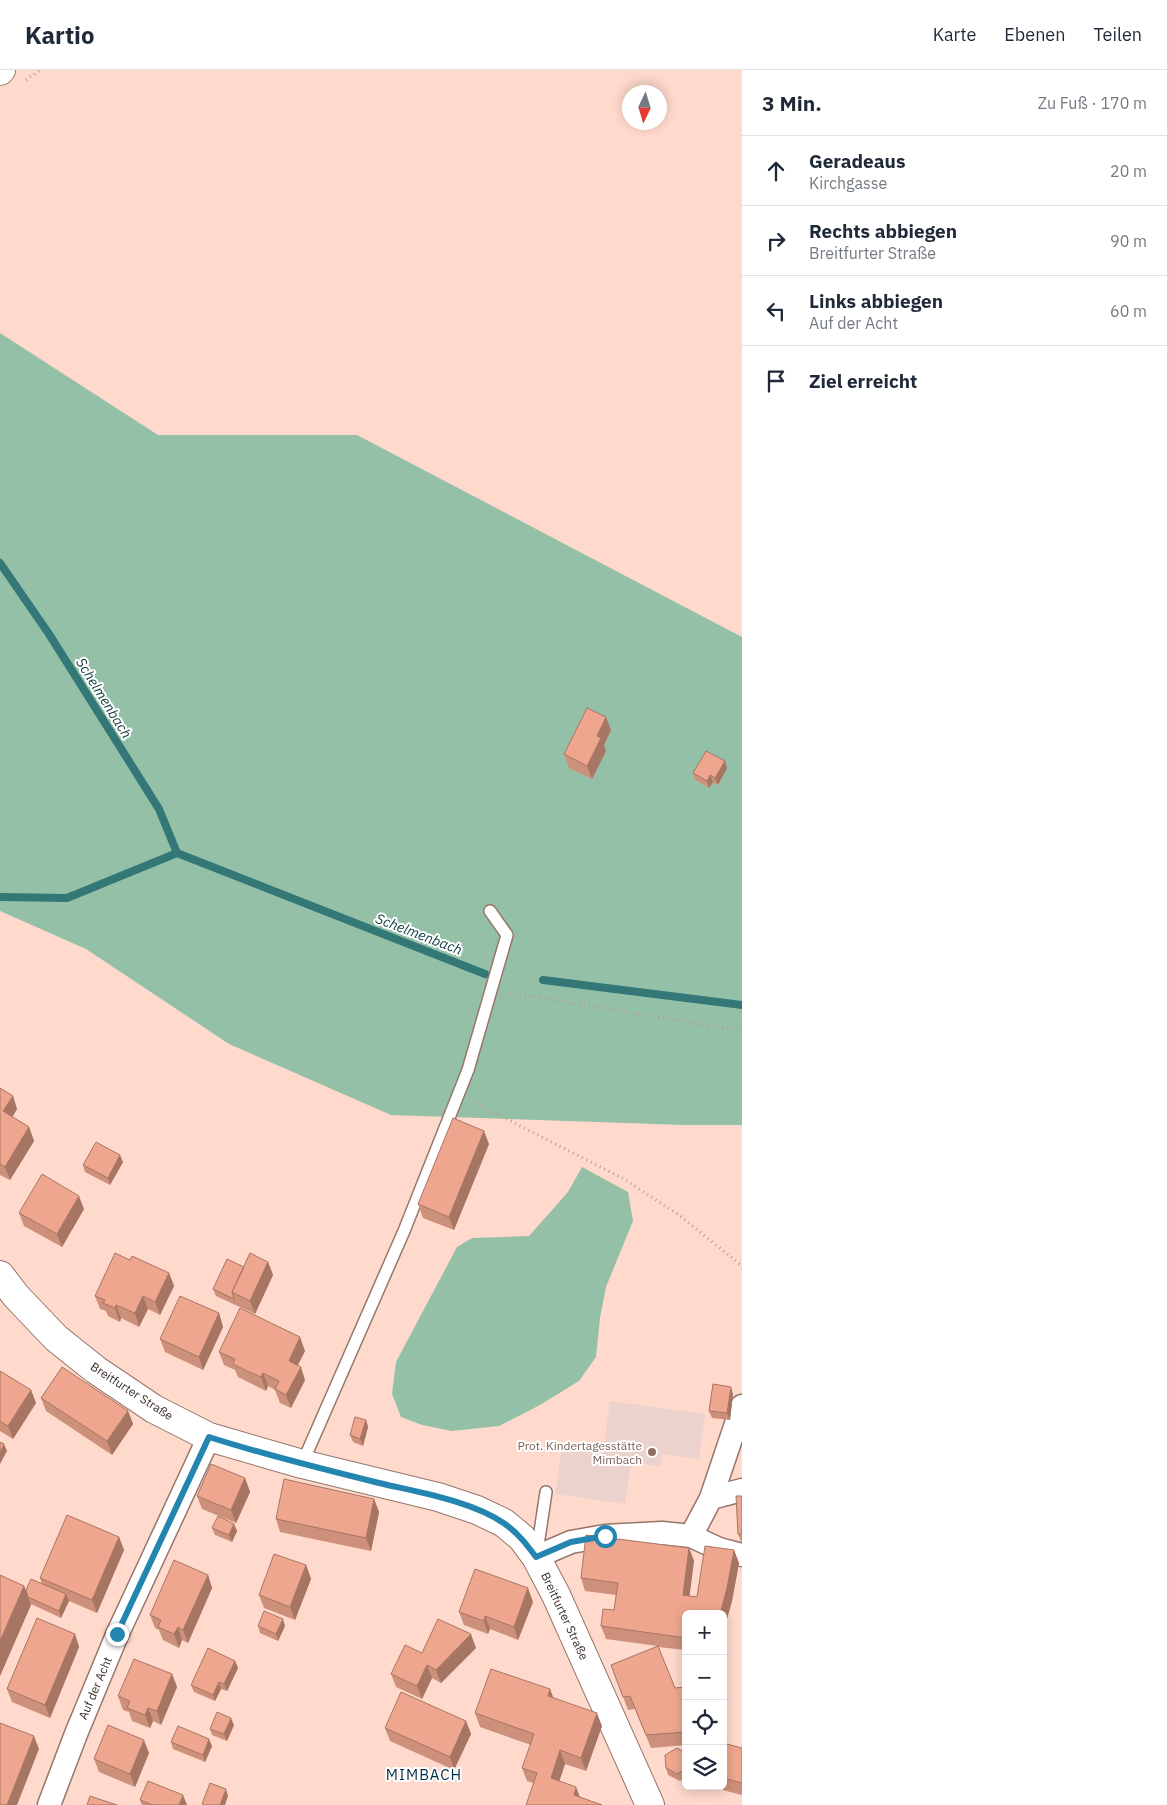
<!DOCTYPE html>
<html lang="de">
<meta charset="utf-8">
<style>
:root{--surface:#fff;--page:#f2f2f3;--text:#1f2937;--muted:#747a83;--line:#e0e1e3}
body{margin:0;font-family:"IBM Plex Sans",sans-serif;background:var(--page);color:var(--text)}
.controls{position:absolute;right:15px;bottom:15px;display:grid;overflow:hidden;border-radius:8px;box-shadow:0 2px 12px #0003}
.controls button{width:45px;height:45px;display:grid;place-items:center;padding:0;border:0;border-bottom:1px solid var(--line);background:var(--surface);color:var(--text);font:25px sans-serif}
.compass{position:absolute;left:622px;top:15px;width:45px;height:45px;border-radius:50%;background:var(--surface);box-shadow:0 2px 12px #0003;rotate:184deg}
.stop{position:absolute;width:15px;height:15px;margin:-11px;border:4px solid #2485b0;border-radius:50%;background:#fff}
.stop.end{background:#2485b0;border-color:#fff;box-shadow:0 1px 5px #0008}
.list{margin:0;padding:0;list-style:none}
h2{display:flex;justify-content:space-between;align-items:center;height:65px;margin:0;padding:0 20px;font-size:21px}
h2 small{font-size:16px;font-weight:400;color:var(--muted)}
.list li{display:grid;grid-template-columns:32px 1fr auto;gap:15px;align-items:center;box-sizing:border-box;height:70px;padding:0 20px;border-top:1px solid var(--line)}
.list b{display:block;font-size:19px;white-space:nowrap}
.list p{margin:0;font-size:16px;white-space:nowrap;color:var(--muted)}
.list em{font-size:16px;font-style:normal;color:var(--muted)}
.icon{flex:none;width:28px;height:28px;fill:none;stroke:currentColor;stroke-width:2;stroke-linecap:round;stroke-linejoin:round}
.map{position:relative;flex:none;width:742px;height:1735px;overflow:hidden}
header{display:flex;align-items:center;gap:30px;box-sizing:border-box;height:70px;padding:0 25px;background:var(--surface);border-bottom:1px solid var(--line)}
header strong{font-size:24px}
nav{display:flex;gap:28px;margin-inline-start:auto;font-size:18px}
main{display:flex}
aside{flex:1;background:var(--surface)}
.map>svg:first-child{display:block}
</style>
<header>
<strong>Kartio</strong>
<nav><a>Karte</a><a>Ebenen</a><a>Teilen</a></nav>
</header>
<main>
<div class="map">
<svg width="742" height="1735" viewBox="0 0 742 1735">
<rect width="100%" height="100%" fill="#fed9cc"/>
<path fill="#ecd2cc" d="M 610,1331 L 705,1344 L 699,1389 L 662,1384 L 660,1396 L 631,1392 L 625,1434 L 555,1424 L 562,1379 L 603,1384 Z"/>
<path fill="#95c0a8" d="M 0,263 L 158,365 L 357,365 L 742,567 L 742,1055 L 684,1055 L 391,1045 L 229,974 L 86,879 L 0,841 Z
M 582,1097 L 628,1122 L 633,1151 L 606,1217 L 600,1248 L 596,1287 L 579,1311 L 540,1335 L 499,1356 L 452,1361 L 422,1355 L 401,1347 L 392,1324 L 396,1292 L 457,1177 L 472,1168 L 529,1166 L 568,1122 Z"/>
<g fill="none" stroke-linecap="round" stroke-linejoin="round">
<path stroke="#347777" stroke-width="8" d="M 0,493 L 49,564 L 159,739 L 177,783
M 0,827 L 67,828 L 177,783 L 485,904
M 543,910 L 742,935"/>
<defs>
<path id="service" d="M 302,1394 L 404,1161 L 468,1000 L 507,865 L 490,841
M 537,1482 L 546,1422"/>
<path id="minor" d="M 711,1428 L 742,1420
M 691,1466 L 711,1428 L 742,1336
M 536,1487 L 571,1472 L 605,1466 L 662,1463 L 691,1466 L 719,1479 L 742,1485
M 49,1735 L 76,1664 L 117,1565 L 209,1367"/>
<path id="secondary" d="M 0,1 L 1,0
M 0,1205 L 16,1226 L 56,1268 L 96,1300 L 154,1339 L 209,1367 L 302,1394 L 438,1427 L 477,1440 L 504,1453 L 522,1468 L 536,1487 L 556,1525 L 650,1735"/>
</defs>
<use href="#service" stroke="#96766a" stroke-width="14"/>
<use href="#minor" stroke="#96766a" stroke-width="25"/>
<use href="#secondary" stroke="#96766a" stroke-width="30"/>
<path stroke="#b89c91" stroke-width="3" stroke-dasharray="1 4" stroke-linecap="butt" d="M 26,10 L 40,0
M 510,923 L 742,961
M 475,1033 L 624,1109 L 679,1145 L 742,1196"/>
<use href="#service" stroke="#fff" stroke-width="11"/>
<use href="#minor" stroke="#fff" stroke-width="22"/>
<use href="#secondary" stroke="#fff" stroke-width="28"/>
</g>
<path fill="#cd907a" d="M 611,660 L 604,675 L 606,681 L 592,709 L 569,698 L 564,684 Z
M 727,698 L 718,715 L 713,712 L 709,718 L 695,710 L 693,703 Z
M 0,1018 L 13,1026 L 17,1039 L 12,1047 L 29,1057 L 34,1071 L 10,1110 L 0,1105 Z
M 489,1074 L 454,1160 L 423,1148 L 418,1134 Z
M 123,1092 L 110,1115 L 85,1102 L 83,1095 Z
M 84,1139 L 62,1177 L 24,1156 L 19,1143 Z
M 268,1192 L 273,1205 L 255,1244 L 216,1226 L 213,1219 L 244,1197 Z
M 169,1203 L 174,1216 L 160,1245 L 148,1239 L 139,1257 L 121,1248 L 120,1252 L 108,1246 L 106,1241 L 100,1239 L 95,1226 Z
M 219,1243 L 223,1257 L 203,1300 L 165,1282 L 160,1269 Z
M 305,1281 L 298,1295 L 305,1310 L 291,1338 L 280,1333 L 275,1320 L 268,1316 L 266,1321 L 238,1307 L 235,1300 L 224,1295 L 219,1282 Z
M 0,1301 L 31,1320 L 36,1333 L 13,1369 L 0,1361 Z
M 733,1324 L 730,1350 L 712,1348 L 709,1341 Z
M 41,1328 L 128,1341 L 133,1354 L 112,1385 L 46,1341 Z
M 366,1350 L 368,1357 L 363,1376 L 353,1372 L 350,1365 Z
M 245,1408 L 250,1422 L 236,1453 L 202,1439 L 197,1426 Z
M 374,1429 L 379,1442 L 371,1481 L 280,1462 L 276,1449 Z
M 234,1454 L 237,1461 L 232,1472 L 215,1465 L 212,1458 Z
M 738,1464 L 742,1464 L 742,1474 Z
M 119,1467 L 124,1480 L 97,1543 L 69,1531 L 61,1548 L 31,1534 L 0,1606 L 24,1516 L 26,1520 L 42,1514 L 40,1508 Z
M 689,1478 L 694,1491 L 689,1526 L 697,1527 L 734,1480 L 739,1493 L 732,1531 L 723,1563 L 723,1544 L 686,1544 L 686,1580 L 658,1577 L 675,1618 L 686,1617 L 686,1675 L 651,1678 L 635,1639 L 628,1640 L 611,1595 L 658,1576 L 606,1569 L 601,1556 L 614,1540 L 616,1525 L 585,1521 L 581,1508 Z
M 306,1495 L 311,1509 L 295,1550 L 264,1538 L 259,1525 Z
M 208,1505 L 212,1518 L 188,1573 L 182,1570 L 179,1578 L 163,1570 L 159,1560 L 155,1558 L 150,1545 Z
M 533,1532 L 518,1570 L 490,1559 L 488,1564 L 464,1555 L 459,1542 Z
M 258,1556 L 285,1556 L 278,1571 L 260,1563 Z
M 75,1564 L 79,1577 L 50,1648 L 12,1632 L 7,1619 Z
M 476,1578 L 441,1613 L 432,1608 L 422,1629 L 396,1617 L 391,1604 L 422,1583 Z
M 235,1591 L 238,1598 L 227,1621 L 221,1619 L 215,1631 L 194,1622 L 191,1615 Z
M 172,1604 L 177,1617 L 161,1655 L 153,1651 L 150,1658 L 132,1651 L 129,1642 L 123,1640 L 118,1626 Z
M 550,1619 L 553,1627 L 602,1656 L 586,1701 L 565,1694 L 559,1711 L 533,1713 L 527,1711 L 522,1698 L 531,1675 L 480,1657 L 475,1643 Z
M 466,1651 L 471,1664 L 454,1700 L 390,1671 L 385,1658 Z
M 234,1655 L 227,1671 L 212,1665 L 210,1659 Z
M 171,1672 L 212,1676 L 205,1692 L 173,1679 Z
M 723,1673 L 742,1678 L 742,1725 L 715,1718 L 715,1716 L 723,1716 Z
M 149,1683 L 135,1717 L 99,1702 L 94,1689 Z
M 686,1683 L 686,1707 L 680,1711 L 668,1705 L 666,1698 Z
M 140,1730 L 187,1735 L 142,1735 Z"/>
<path fill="#a77563" d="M 606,647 L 611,660 L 604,675 L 606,681 L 592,709 L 587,696 L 597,666 Z
M 725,691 L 727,698 L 718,715 L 715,708 Z
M 710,705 L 713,712 L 709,718 L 707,711 Z
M 13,1026 L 17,1039 L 8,1055 L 3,1041 Z
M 29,1057 L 34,1071 L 10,1110 L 5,1097 Z
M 484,1061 L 489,1074 L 454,1160 L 449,1147 Z
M 120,1085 L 123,1092 L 110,1115 L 108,1108 Z
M 79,1126 L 84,1139 L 62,1177 L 57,1164 Z
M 268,1192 L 273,1205 L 255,1244 L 250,1231 Z
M 169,1203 L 174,1216 L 160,1245 L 155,1232 Z
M 143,1226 L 148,1239 L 139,1257 L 135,1243 Z
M 116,1235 L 121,1248 L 120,1252 L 115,1238 Z
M 219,1243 L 223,1257 L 203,1300 L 199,1287 Z
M 300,1267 L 305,1281 L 293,1304 L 289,1291 Z
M 301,1297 L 305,1310 L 291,1338 L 286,1325 Z
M 263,1303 L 268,1316 L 266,1321 L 261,1307 Z
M 731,1317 L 733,1324 L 730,1350 L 727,1343 Z
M 31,1320 L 36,1333 L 13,1369 L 8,1356 Z
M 128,1341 L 133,1354 L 112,1385 L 107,1371 Z
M 366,1350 L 368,1357 L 363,1376 L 360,1369 Z
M 4,1374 L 7,1381 L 0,1394 L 0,1383 Z
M 245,1408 L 250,1422 L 236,1453 L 231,1440 Z
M 374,1429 L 379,1442 L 371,1481 L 366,1468 Z
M 234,1454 L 237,1461 L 232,1472 L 229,1465 Z
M 119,1467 L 124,1480 L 97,1543 L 92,1530 Z
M 689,1478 L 694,1491 L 688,1538 L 683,1525 Z
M 734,1480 L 739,1493 L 732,1531 L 723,1563 L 723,1544 L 720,1544 Z
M 306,1495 L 311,1509 L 295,1550 L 290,1537 Z
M 208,1505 L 212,1518 L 188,1573 L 183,1560 Z
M 24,1516 L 31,1535 L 0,1606 L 0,1571 Z
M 528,1518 L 533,1532 L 518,1570 L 514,1557 Z
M 66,1524 L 69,1531 L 61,1548 L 59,1541 Z
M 485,1546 L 490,1559 L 488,1564 L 484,1551 Z
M 283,1549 L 285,1556 L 278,1571 L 276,1564 Z
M 178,1557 L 182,1570 L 179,1578 L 174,1564 Z
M 75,1564 L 79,1577 L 50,1648 L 45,1635 Z
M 471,1564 L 476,1578 L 441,1613 L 436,1600 Z
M 235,1591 L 238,1598 L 227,1621 L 224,1614 Z
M 427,1595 L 432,1608 L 422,1629 L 417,1616 Z
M 172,1604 L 177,1617 L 161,1655 L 157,1641 Z
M 219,1612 L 221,1619 L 215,1631 L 213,1625 Z
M 550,1619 L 555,1633 L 548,1626 Z
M 148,1638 L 153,1651 L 150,1658 L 145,1645 Z
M 597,1643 L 602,1656 L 586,1701 L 581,1688 Z
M 231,1648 L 234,1655 L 227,1671 L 224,1664 Z
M 466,1651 L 471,1664 L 454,1700 L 450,1687 Z
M 34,1666 L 39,1679 L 17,1735 L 7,1735 Z
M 209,1669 L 212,1676 L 205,1692 L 203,1685 Z
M 144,1670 L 149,1683 L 135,1717 L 130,1704 Z
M 560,1680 L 565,1694 L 556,1721 L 551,1708 Z
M 576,1717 L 581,1730 L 574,1725 Z
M 226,1719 L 228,1726 L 225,1735 L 220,1735 Z
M 183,1725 L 187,1735 L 179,1735 Z"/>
<path fill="#eea78e" stroke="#a77563" d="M 587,638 L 606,647 L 597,666 L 601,668 L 587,696 L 564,684 Z
M 706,681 L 725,691 L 715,708 L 710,705 L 707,711 L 693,703 Z
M 0,1018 L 13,1026 L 3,1041 L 29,1057 L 5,1097 L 0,1094 Z
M 453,1048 L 484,1061 L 449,1147 L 418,1134 Z
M 96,1072 L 120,1085 L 108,1108 L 83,1095 Z
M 42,1104 L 79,1126 L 57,1164 L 19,1143 Z
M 115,1183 L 130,1190 L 132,1186 L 169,1203 L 155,1232 L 143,1226 L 135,1243 L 116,1235 L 115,1238 L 103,1233 L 105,1230 L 95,1226 Z
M 250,1183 L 268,1192 L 250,1231 L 232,1222 Z
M 227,1189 L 244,1197 L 232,1222 L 234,1229 L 213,1219 Z
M 180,1226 L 219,1243 L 199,1287 L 160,1269 Z
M 240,1238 L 300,1267 L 289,1291 L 301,1297 L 286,1325 L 275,1319 L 279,1311 L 263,1303 L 261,1307 L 247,1301 L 233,1294 L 235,1289 L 219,1282 Z
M 62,1297 L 128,1341 L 107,1371 L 41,1328 Z
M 0,1301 L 31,1320 L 8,1356 L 0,1351 Z
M 713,1314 L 731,1317 L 727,1343 L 709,1341 Z
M 355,1347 L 366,1350 L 360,1369 L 350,1365 Z
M 0,1372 L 4,1374 L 0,1383 Z
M 211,1394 L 245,1408 L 231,1440 L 197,1426 Z
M 284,1409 L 374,1429 L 366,1468 L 276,1449 Z
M 736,1426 L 742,1426 L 742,1464 L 738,1464 Z
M 67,1445 L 119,1467 L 92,1530 L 40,1508 Z
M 218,1446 L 234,1454 L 229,1465 L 212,1458 Z
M 586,1465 L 689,1478 L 683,1525 L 697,1527 L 705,1476 L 734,1480 L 727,1518 L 720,1544 L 686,1544 L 686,1568 L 601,1556 L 603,1539 L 614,1540 L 618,1513 L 581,1508 Z
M 274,1484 L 306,1495 L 290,1537 L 259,1525 Z
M 174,1490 L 208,1505 L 183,1560 L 178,1557 L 174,1564 L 158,1557 L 161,1550 L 150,1545 Z
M 475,1499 L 528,1518 L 514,1557 L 485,1546 L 484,1551 L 459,1542 Z
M 0,1505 L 24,1516 L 0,1571 Z
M 31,1509 L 66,1524 L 59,1541 L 28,1527 L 26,1520 Z
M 264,1541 L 283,1549 L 276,1564 L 258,1556 Z
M 37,1548 L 75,1564 L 45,1635 L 7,1619 Z
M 438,1549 L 471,1564 L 436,1600 L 427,1595 L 417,1616 L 391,1604 L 405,1575 L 422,1583 Z
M 658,1576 L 675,1618 L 686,1617 L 686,1662 L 646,1665 L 630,1626 L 623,1627 L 611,1595 Z
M 208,1578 L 235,1591 L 224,1614 L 219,1612 L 213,1625 L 191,1615 Z
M 134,1589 L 172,1604 L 157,1641 L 148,1638 L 145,1645 L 127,1638 L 130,1631 L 118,1626 Z
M 491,1599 L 550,1619 L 548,1626 L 597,1643 L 581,1688 L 560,1680 L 551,1708 L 576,1717 L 574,1725 L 602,1735 L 526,1735 L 537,1703 L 522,1698 L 534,1664 L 475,1643 Z
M 401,1622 L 466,1651 L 450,1687 L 385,1658 Z
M 217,1642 L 231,1648 L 224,1664 L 210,1659 Z
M 0,1653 L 34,1666 L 7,1735 L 0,1735 Z
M 108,1655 L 144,1670 L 130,1704 L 94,1689 Z
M 178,1656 L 209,1669 L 203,1685 L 171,1672 Z
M 723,1673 L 742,1678 L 742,1713 L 723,1708 Z
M 677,1678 L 686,1683 L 686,1699 L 677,1704 L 666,1698 L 665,1685 Z
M 148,1711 L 183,1725 L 179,1735 L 153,1735 L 140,1730 Z
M 210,1713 L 226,1719 L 220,1735 L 205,1735 L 202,1734 Z
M 90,1726 L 117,1735 L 87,1735 Z"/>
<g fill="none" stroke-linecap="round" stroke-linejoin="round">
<path stroke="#2485b0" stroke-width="6" d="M 117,1564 L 209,1367 C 265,1385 322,1399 379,1413 C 417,1422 473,1431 505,1454 C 518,1463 527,1475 536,1487 L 571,1472 L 605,1466"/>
</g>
<circle fill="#8d6e63" stroke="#fff" stroke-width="2" cx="652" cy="1382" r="5"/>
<g text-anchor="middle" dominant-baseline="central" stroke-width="4" stroke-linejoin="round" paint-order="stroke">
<g font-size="12" fill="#3a2c27" stroke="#fff">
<text transform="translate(132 1321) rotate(33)">Breitfurter Straße</text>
<text transform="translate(565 1546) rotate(65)">Breitfurter Straße</text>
<text transform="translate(95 1618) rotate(-67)">Auf der Acht</text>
</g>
<g font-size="12" fill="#785e54" stroke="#fff" text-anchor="end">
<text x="642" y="1375">Prot. Kindertagesstätte<tspan x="642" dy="14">Mimbach</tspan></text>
</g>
<g font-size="14" font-style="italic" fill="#124040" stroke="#fff">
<text transform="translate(104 628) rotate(58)">Schelmenbach</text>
<text transform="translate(419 864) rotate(21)">Schelmenbach</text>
</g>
<g font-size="15" letter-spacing="1" fill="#013045" stroke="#fff">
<text x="424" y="1704">MIMBACH</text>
</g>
</g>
</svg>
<div class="controls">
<button>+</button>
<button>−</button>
<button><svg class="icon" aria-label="locate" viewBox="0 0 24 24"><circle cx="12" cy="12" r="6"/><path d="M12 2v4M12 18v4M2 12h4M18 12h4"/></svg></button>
<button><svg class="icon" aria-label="layers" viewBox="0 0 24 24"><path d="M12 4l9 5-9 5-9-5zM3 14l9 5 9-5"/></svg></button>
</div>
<svg class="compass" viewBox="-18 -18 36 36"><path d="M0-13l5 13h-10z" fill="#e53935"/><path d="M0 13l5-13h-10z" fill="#747a83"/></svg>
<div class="stop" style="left:605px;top:1466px"></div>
<div class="stop end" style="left:117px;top:1564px"></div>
</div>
<aside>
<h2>3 Min.<small>Zu Fuß · 170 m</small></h2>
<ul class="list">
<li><svg class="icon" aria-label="ahead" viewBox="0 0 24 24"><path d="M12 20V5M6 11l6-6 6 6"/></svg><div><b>Geradeaus</b><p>Kirchgasse</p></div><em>20 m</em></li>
<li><svg class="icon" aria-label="right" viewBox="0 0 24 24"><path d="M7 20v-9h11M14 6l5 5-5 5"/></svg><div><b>Rechts abbiegen</b><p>Breitfurter Straße</p></div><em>90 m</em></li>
<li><svg class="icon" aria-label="left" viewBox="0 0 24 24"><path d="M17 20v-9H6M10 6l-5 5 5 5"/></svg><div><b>Links abbiegen</b><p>Auf der Acht</p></div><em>60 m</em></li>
<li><svg class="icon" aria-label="arrive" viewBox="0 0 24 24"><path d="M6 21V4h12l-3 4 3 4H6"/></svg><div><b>Ziel erreicht</b></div></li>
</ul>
</aside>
</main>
